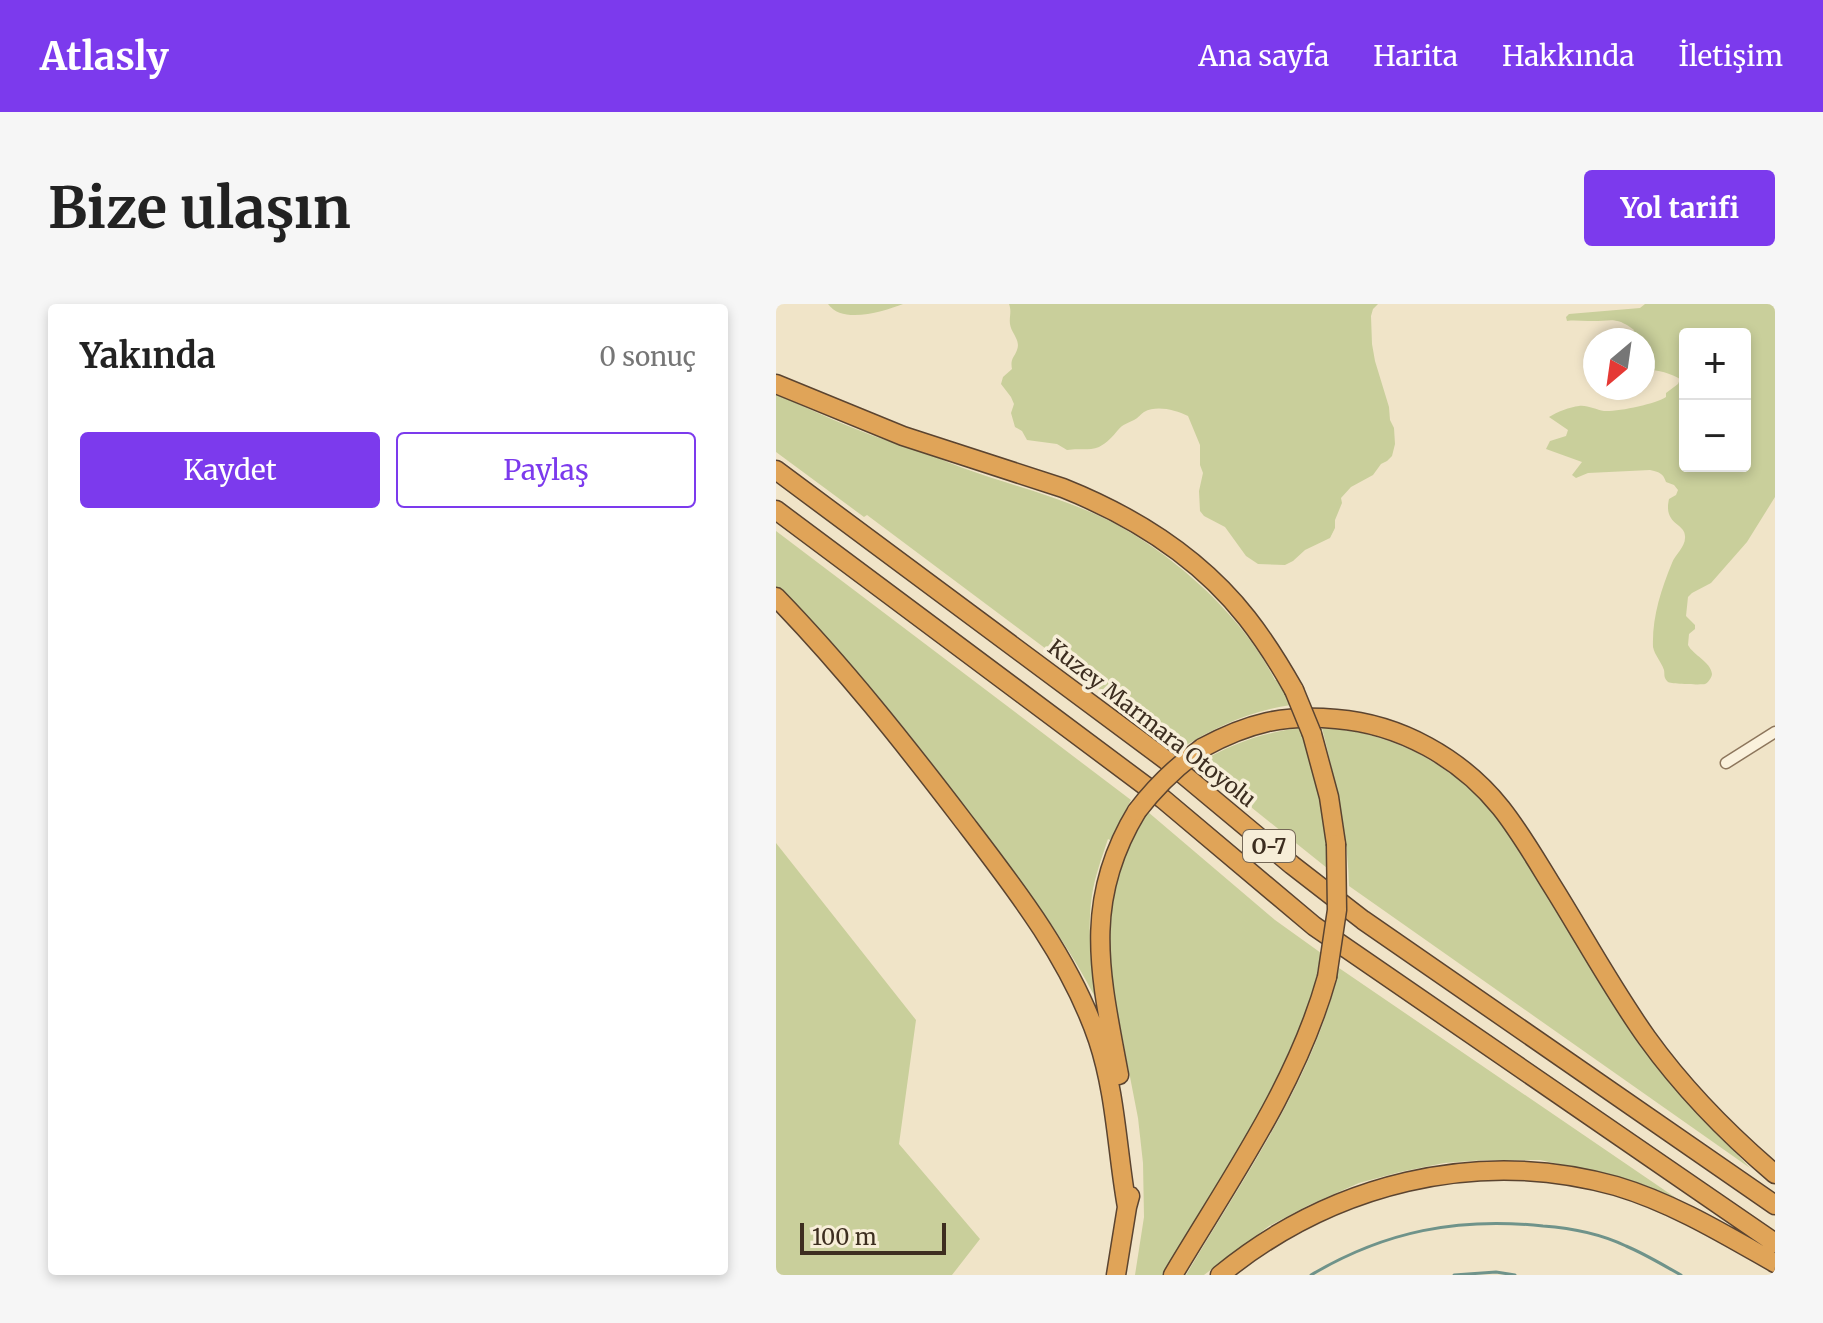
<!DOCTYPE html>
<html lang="tr">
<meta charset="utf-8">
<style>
:root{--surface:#fff;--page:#f6f6f6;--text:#222;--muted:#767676;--line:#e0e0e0;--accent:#7c3aed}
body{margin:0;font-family:Merriweather,serif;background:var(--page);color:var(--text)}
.controls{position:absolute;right:24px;top:24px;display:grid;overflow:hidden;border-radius:8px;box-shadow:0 4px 12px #0003}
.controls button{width:72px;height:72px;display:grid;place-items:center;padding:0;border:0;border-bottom:2px solid var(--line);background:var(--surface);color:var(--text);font:40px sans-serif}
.compass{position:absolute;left:807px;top:24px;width:72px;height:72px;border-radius:50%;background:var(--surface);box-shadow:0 4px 12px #0003;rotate:209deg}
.scale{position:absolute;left:24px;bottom:20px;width:146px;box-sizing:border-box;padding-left:8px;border:4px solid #3d2e20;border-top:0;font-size:22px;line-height:28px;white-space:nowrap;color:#3d2e20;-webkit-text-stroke:6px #f7eed8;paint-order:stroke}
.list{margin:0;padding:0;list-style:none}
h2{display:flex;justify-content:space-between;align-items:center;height:104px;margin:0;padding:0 32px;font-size:34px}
h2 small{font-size:26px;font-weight:400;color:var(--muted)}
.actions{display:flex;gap:16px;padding:24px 32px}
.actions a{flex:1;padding:18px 0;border:2px solid var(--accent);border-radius:8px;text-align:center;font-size:28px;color:var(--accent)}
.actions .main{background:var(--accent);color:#fff}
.map{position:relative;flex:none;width:999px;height:971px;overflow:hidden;border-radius:8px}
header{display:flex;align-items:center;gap:48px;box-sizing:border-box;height:112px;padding:0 40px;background:var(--accent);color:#fff}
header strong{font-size:38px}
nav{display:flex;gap:44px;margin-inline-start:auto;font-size:28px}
.intro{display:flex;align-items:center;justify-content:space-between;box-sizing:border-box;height:192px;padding:0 48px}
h1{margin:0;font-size:56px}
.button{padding:20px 36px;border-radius:8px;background:var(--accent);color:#fff;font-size:28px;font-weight:700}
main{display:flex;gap:48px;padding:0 48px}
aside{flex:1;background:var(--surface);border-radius:8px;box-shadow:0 4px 12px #0003}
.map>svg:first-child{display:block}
</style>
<header>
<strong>Atlasly</strong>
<nav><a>Ana sayfa</a><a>Harita</a><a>Hakkında</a><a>İletişim</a></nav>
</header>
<div class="intro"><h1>Bize ulaşın</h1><a class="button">Yol tarifi</a></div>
<main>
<aside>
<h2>Yakında<small>0 sonuç</small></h2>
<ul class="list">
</ul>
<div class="actions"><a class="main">Kaydet</a><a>Paylaş</a></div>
</aside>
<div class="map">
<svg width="999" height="971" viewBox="0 0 999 971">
<rect width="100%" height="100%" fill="#f0e4c8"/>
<path fill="#c9cf9b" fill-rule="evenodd" d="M 52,0 L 127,0 C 108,7 67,21 52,0 Z
M 233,0 L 602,0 L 597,5 L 595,12 L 596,40 L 599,57 L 613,103 L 614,116 L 618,124 L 619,140 L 616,152 L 611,157 L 605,160 L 597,171 L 575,183 L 565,194 L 566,199 L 559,216 L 559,224 L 554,234 L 529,246 L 517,257 L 509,261 L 482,260 L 470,252 L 449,223 L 428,212 L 424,207 L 423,187 L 427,169 L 424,161 L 424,141 L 412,112 C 399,106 381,101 368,108 C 365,110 362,114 358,116 C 352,119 347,120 342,126 C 337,132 331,139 323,143 C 313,147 301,144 291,146 L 281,140 L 251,136 L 246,127 L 239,123 L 235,109 L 238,100 L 235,93 L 225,80 L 227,73 L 236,65 C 234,55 238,54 241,46 C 245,36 235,29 234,20 C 233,12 236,8 233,0 Z
M 869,0 L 999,0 L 999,193 L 971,238 L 935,279 L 916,289 L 912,293 L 910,312 L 919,321 L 919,325 L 913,330 L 912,341 C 917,351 935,358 936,370 C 936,373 932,379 929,380 C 926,381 895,380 892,378 C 887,373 889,371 888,366 C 885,357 879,352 877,343 C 876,313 885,286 896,259 C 899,250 910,243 909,232 C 909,219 887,221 893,195 L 900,191 L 902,186 L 898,181 L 890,178 C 887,169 883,168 874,166 L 812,169 L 800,174 L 796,171 L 806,158 L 770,145 L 774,137 L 790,132 L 792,126 L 773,113 C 781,108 794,103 803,102 C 812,101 820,106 828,107 C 841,108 880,100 890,93 L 890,89 L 902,80 L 904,75 C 894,69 879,65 867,66 L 867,36 L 854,36 L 858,26 C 839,11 834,18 812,17 C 805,17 798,16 791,17 L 790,13 L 793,10 L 864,4 ZM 909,30 L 969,30 L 969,162 L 909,162 Z
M 0,90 C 31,104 63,119 95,131 C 116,139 139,143 159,152 C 168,157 177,160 187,164 C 231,180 276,191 319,210 C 388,241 465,308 499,376 L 501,376 L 515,401 C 474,407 439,423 404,445 L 91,211 L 88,213 L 0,148 Z
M 0,227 L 355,496 L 334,536 L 332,535 C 326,553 319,572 316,591 C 311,625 315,659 319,693 C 288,633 247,580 206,526 C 155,457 103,389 44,327 L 41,329 L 0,284 Z
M 525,424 L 538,462 L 548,503 L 551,564 L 460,491 L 422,459 C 458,439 484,429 525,424 Z
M 546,424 C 612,427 671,457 715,507 C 738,534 756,568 775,598 C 800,640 825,682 852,722 C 886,774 932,819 974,864 L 573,582 C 572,527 559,477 546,424 Z
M 372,508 L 499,616 L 545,649 L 533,709 L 529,711 L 493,793 L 387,971 L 359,971 L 368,913 L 367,859 L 362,814 L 334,670 L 332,638 L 336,596 L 342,569 L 350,548 Z
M 0,539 L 140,716 L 123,840 L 204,935 L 176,971 L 0,971 Z
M 563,664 L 900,894 L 868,881 L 842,873 L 764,856 L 708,856 L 668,859 L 624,868 L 583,879 L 533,901 L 493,922 L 428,971 L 410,971 C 466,876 540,772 563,664 Z"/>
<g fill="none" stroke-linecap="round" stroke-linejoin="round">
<path stroke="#6f938a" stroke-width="3" d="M 535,971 C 609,927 682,913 767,922 C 795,924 825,930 850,942 C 869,950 887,961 905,971
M 678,971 L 720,968 L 739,971"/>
<defs>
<path id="minor" d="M 950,459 L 999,428"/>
<path id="motorway" d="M 0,80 L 127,132 L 287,184 C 357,212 424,254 471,314 C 489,337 504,361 518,386
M 0,166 L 390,456 L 516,561 L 587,616 L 999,901
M 0,206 L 387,495 L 538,622 L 999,939
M 0,293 C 67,362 128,439 186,515 C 238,583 294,654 322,736 C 340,790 341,847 351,903
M 536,430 L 553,493 L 560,540
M 426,444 C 472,419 508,410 560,415 C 624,420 685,454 725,504 C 744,528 759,554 775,580 C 807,631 836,685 871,734 C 907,784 952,830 999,870
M 343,771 C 325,673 305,599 361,507
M 340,971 L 351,903 L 354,892
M 397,971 C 454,875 521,781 551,673
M 444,971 C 555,880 700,843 840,882 C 897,899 948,930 999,959"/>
</defs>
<use href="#minor" stroke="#8d765c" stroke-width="13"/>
<use href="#motorway" stroke="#5b4430" stroke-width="21"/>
<use href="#minor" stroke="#faf1dc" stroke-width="10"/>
<use href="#motorway" stroke="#e0a458" stroke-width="18"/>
<defs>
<path id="motorway-bridge" d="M 518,386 L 536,430
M 361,507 C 380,482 401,462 426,444
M 551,673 L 561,606 L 560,540"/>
</defs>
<use href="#motorway-bridge" stroke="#5b4430" stroke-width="21" stroke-linecap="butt"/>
<use href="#motorway-bridge" stroke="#e0a458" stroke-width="18"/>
</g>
<g text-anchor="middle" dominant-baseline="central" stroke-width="7" stroke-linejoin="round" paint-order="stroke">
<rect fill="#f7eed8" stroke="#756857" stroke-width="2" x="467" y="526" width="52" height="32" rx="6"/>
<g font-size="20" font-weight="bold" fill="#3d2e20">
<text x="493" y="542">O-7</text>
</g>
<g font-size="22" fill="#3d2e20" stroke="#f7eed8">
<text transform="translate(376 419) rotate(38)">Kuzey Marmara Otoyolu</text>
</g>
</g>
</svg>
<div class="controls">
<button>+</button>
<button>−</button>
</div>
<svg class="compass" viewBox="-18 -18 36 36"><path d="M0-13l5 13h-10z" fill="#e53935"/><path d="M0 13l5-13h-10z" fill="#767676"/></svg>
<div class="scale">100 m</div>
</div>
</main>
